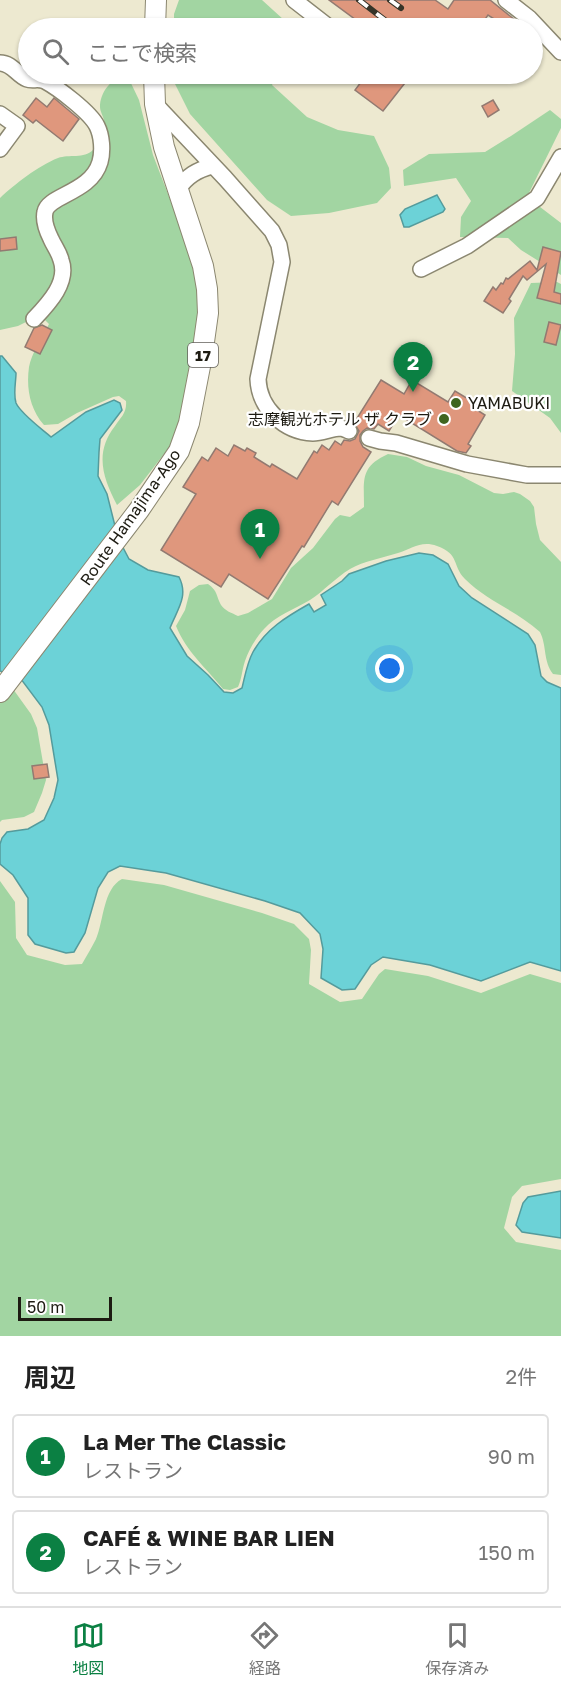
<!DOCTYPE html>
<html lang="ja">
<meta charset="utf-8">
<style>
:root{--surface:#fff;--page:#f6f6f6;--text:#222;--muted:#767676;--line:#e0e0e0;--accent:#0b8043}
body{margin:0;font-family:"Golos Text","Noto Sans JP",sans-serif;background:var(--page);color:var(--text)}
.scale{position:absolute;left:18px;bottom:15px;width:94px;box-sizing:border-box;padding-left:6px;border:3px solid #1d1b12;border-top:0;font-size:16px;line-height:21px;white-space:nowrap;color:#1d1b12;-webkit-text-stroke:4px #fff;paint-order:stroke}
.you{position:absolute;left:390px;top:669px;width:21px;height:21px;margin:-15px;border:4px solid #fff;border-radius:50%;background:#1a73e8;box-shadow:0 0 0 9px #1a73e833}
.badge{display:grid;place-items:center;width:39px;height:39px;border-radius:50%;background:var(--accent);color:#fff;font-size:20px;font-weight:700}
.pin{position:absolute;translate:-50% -50px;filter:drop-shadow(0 2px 3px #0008)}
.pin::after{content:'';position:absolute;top:32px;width:21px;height:18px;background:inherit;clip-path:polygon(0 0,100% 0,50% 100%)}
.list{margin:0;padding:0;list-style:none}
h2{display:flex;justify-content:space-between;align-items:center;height:78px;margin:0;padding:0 24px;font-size:26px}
h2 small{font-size:20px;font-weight:400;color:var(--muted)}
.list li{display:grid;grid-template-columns:39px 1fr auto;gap:18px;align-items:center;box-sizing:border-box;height:84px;margin:0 12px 12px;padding:0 12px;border:2px solid var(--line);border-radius:6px}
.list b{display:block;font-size:22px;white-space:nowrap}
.list p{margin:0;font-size:20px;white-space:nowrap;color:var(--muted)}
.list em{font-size:20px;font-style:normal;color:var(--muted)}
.icon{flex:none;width:33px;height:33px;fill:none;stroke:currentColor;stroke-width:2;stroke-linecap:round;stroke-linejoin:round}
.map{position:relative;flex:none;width:561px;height:1336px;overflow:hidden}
.search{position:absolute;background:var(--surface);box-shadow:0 2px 4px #0004;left:18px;right:18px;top:18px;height:66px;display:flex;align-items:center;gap:15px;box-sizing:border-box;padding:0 21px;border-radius:33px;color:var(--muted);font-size:22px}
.sheet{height:270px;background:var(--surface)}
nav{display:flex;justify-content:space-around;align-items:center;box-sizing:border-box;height:84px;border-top:2px solid var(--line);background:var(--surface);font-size:16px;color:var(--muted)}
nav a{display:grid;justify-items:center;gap:3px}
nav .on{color:var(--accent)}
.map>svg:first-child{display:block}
</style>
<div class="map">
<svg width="561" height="1336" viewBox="0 0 561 1336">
<rect width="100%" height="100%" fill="#ede9d0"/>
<path fill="#a2d5a2" d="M 179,0 L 262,0 L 284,20 L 287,28 L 174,28 L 174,14 Z
M 173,74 L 277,74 L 272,85 L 307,117 L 338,130 L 374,136 L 389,168 L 391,188 L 377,203 L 329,213 L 291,216 L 267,200 L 190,114 L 173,80 Z
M 123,75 L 129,79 L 139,100 L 153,155 L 191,254 L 201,315 L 192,390 L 174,441 L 140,485 L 117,505 C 103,478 94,453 115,426 C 121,417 127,413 126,401 L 119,396 L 113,397 L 77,413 L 58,424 L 44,425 C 30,409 26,388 29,367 C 31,354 43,336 49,324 L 44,319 L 38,316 L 18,326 L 0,330 L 0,198 C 15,184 38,166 58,158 C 69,154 84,159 93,150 C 101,143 106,131 104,120 C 103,116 100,111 100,107 C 100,92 111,80 123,75 Z
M 550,110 L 561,119 L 561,128 L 527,197 L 561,223 L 561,275 L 521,250 L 508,238 L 460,237 L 461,217 L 471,201 L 456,178 L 404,186 L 403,170 L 429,154 L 485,152 L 511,136 Z
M 557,282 L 561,284 L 561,433 L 550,418 L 512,391 L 515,354 L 514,318 L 531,283 Z
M 388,454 L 407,457 L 426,466 L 459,475 L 494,493 L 503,494 L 514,492 L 520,494 L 530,501 L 534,507 L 536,524 L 540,540 L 561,562 L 561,675 L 553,674 C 543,661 547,646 540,632 C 517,611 487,601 465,579 C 452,566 460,554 437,546 C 421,540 412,549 398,553 C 382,558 364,561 350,569 C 335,578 324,591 310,600 C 295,609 275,616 264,629 C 256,638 249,649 245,661 C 242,670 242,678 238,687 L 230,690 L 223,689 C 206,668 186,651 176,626 L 185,610 L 190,591 L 199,585 L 208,584 C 218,591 216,596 221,605 C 225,611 232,613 238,616 L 248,613 L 272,599 L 291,568 L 313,548 L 335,519 L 340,515 L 350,517 L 364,507 C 364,479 360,467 388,454 Z
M 0,684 L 13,689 L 31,714 L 37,728 L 46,780 L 42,793 L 34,812 L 24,817 L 2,820 L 0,822 Z
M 122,879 L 164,885 L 262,913 L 294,924 L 309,939 L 311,950 L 309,984 L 340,1002 L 362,999 L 379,974 L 385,969 L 428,976 L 481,993 L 530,974 L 561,983 L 561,1179 L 522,1186 L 512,1197 L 504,1228 L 516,1242 L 561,1250 L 561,1336 L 0,1336 L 0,881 L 15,902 L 16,938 L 27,955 L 65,965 L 82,964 C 87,955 92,947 96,939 C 104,920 103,889 122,879 Z"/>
<path fill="#6cd2d7" stroke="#549b9c" stroke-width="1.5" d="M 437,195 L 445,209 L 443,212 L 409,227 L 404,227 L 400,215 L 405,209 Z
M 0,356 L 2,356 L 16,373 C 16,382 13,394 16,403 C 21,414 42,429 51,437 L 86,412 L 114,400 L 120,403 L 122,410 L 100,439 L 99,452 L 98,476 L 107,494 L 118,538 L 129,559 L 148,570 L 179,577 C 189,596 177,610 170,628 L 187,656 L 208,675 L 224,692 L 233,693 L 242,688 C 245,676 247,663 253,652 C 266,629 286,617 309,604 L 314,612 L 326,605 L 321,595 L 342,581 L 349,574 L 386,561 L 419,553 L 433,555 L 448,564 L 459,586 L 472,598 L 528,634 L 535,645 L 541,676 L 547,682 L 561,688 L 561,971 L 530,962 L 481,981 L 430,965 L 383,957 L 371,965 L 355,989 L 342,990 L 321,978 L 323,949 L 320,934 L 300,913 L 265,901 L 166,873 L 120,866 L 108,872 L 98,888 L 85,933 L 74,952 L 66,953 L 35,944 L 28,935 L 28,898 L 13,875 L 0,864 L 0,844 L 2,838 L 7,832 L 28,829 L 44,820 L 54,798 L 58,780 L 49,725 L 42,707 L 21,679 L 0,671 Z
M 561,1191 L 561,1238 L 522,1232 L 516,1225 L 523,1203 L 528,1197 Z"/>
<path fill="#df977d" stroke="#927a71" stroke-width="1.5" d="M 329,0 L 435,0 L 448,9 L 454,0 L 490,0 L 525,28 L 508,28 L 488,15 L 479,28 L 356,28 L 360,23 Z
M 367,74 L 412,74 L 383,111 L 355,90 Z
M 36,98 L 47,107 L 54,98 L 79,119 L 63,141 L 36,120 L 33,123 L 23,115 Z
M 493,100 L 499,110 L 488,117 L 482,106 Z
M 16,237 L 17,249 L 0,251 L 0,239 Z
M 543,247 L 561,252 L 554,292 L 561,294 L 561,304 L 537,298 L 546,264 L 527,280 L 523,276 L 509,299 L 511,301 L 503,313 L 484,301 L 493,287 L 496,290 L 501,283 L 503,284 L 506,278 L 508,279 L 530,261 L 537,270 Z
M 549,322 L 561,325 L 556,345 L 544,342 Z
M 42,325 L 52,330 L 40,354 L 25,347 L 34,328 Z
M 381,380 L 404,394 L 412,380 L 448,402 L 455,391 L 480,406 L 477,410 L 485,415 L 468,444 L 471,446 L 466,453 L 457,451 L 399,415 L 389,431 L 378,424 L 374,429 L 367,428 L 363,431 L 360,435 L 360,441 L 363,447 L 371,452 L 338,505 L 332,501 L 304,547 L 302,546 L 268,599 L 229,574 L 221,587 L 161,550 L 196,494 L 183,487 L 202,457 L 208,461 L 216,448 L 228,456 L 234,445 L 245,451 L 247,448 L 256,453 L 254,457 L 270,467 L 272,464 L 297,479 L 314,451 L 317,453 L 322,445 L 329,450 L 335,441 L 341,445 L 344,440 L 350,441 L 355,439 L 359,431 L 354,423 Z
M 47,764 L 49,777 L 34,779 L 32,766 Z"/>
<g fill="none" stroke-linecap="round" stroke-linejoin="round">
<defs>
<path id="minor" d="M 294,0 L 330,28
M 506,0 L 529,18 L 561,52
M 0,63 C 12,63 17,75 27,79 C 32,81 39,78 45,81 C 58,88 90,112 97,126 C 102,136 103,151 100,162 C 91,193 48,195 45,212 C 43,221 47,231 51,239 C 54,246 59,252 61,260 C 69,282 49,303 34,319
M 155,104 L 225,178 L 272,231 L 279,245 L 282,262 L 258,379 C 259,408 284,432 313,433 C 322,433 332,428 341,428 C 344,429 347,430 349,431
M 0,114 L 17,126 L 0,149
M 178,189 C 187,176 197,170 212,166
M 421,269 L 467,246 L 537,198 L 561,157
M 369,438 L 380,441 L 396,443 L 467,464 L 527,475 L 561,475"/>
<path id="major" d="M 155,28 L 156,0
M 0,692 L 139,510 L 179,451 L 189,423 L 202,356 L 208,313 L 207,289 L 203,266 L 164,147 L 155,104 L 154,74"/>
</defs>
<use href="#minor" stroke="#8b8770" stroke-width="18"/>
<use href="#major" stroke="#8b8770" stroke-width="22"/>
<use href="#minor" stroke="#fff" stroke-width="15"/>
<use href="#major" stroke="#fff" stroke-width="20"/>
<defs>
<path id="rail" d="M 359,0 L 390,24
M 390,0 L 401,8"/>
</defs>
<use href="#rail" stroke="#363429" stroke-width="6"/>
<use href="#rail" stroke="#fff" stroke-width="4" stroke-dasharray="11" stroke-linecap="butt"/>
</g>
<g fill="#3f651f" stroke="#fff" stroke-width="2">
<circle cx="456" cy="403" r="6"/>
<circle cx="444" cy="419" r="6"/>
</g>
<g text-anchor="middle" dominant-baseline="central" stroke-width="4.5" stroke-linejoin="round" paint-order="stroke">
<rect fill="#fff" stroke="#615f59" stroke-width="1.5" x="188" y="343" width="30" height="24" rx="4.5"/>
<g font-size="15" font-weight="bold" fill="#1d1b12">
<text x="203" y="355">17</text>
</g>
<g font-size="16" fill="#1d1b12" stroke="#fff" text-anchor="start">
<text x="468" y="403">YAMABUKI</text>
<text x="432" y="419" text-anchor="end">志摩観光ホテル ザ クラブ</text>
</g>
<g font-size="16" fill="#1d1b12" stroke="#fff">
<text transform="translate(130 517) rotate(-55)">Route Hamajima-Ago</text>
</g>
</g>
</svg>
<div class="scale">50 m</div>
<div class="you"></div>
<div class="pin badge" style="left:260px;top:559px">1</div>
<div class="pin badge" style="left:413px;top:392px">2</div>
<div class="search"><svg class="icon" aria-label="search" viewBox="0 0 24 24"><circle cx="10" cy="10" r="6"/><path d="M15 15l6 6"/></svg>ここで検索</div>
</div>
<section class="sheet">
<h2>周辺<small>2件</small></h2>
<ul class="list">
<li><span class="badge">1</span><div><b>La Mer The Classic</b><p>レストラン</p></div><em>90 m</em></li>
<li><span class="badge">2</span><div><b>CAFÉ &amp; WINE BAR LIEN</b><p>レストラン</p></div><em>150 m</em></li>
</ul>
</section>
<nav>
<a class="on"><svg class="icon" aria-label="map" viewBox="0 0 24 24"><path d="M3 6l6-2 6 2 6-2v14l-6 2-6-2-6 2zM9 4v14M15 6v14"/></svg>地図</a>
<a><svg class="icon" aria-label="directions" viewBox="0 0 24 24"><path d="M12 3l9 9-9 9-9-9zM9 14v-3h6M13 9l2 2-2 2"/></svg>経路</a>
<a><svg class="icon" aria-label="saved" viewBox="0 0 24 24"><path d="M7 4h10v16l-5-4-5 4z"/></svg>保存済み</a>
</nav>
